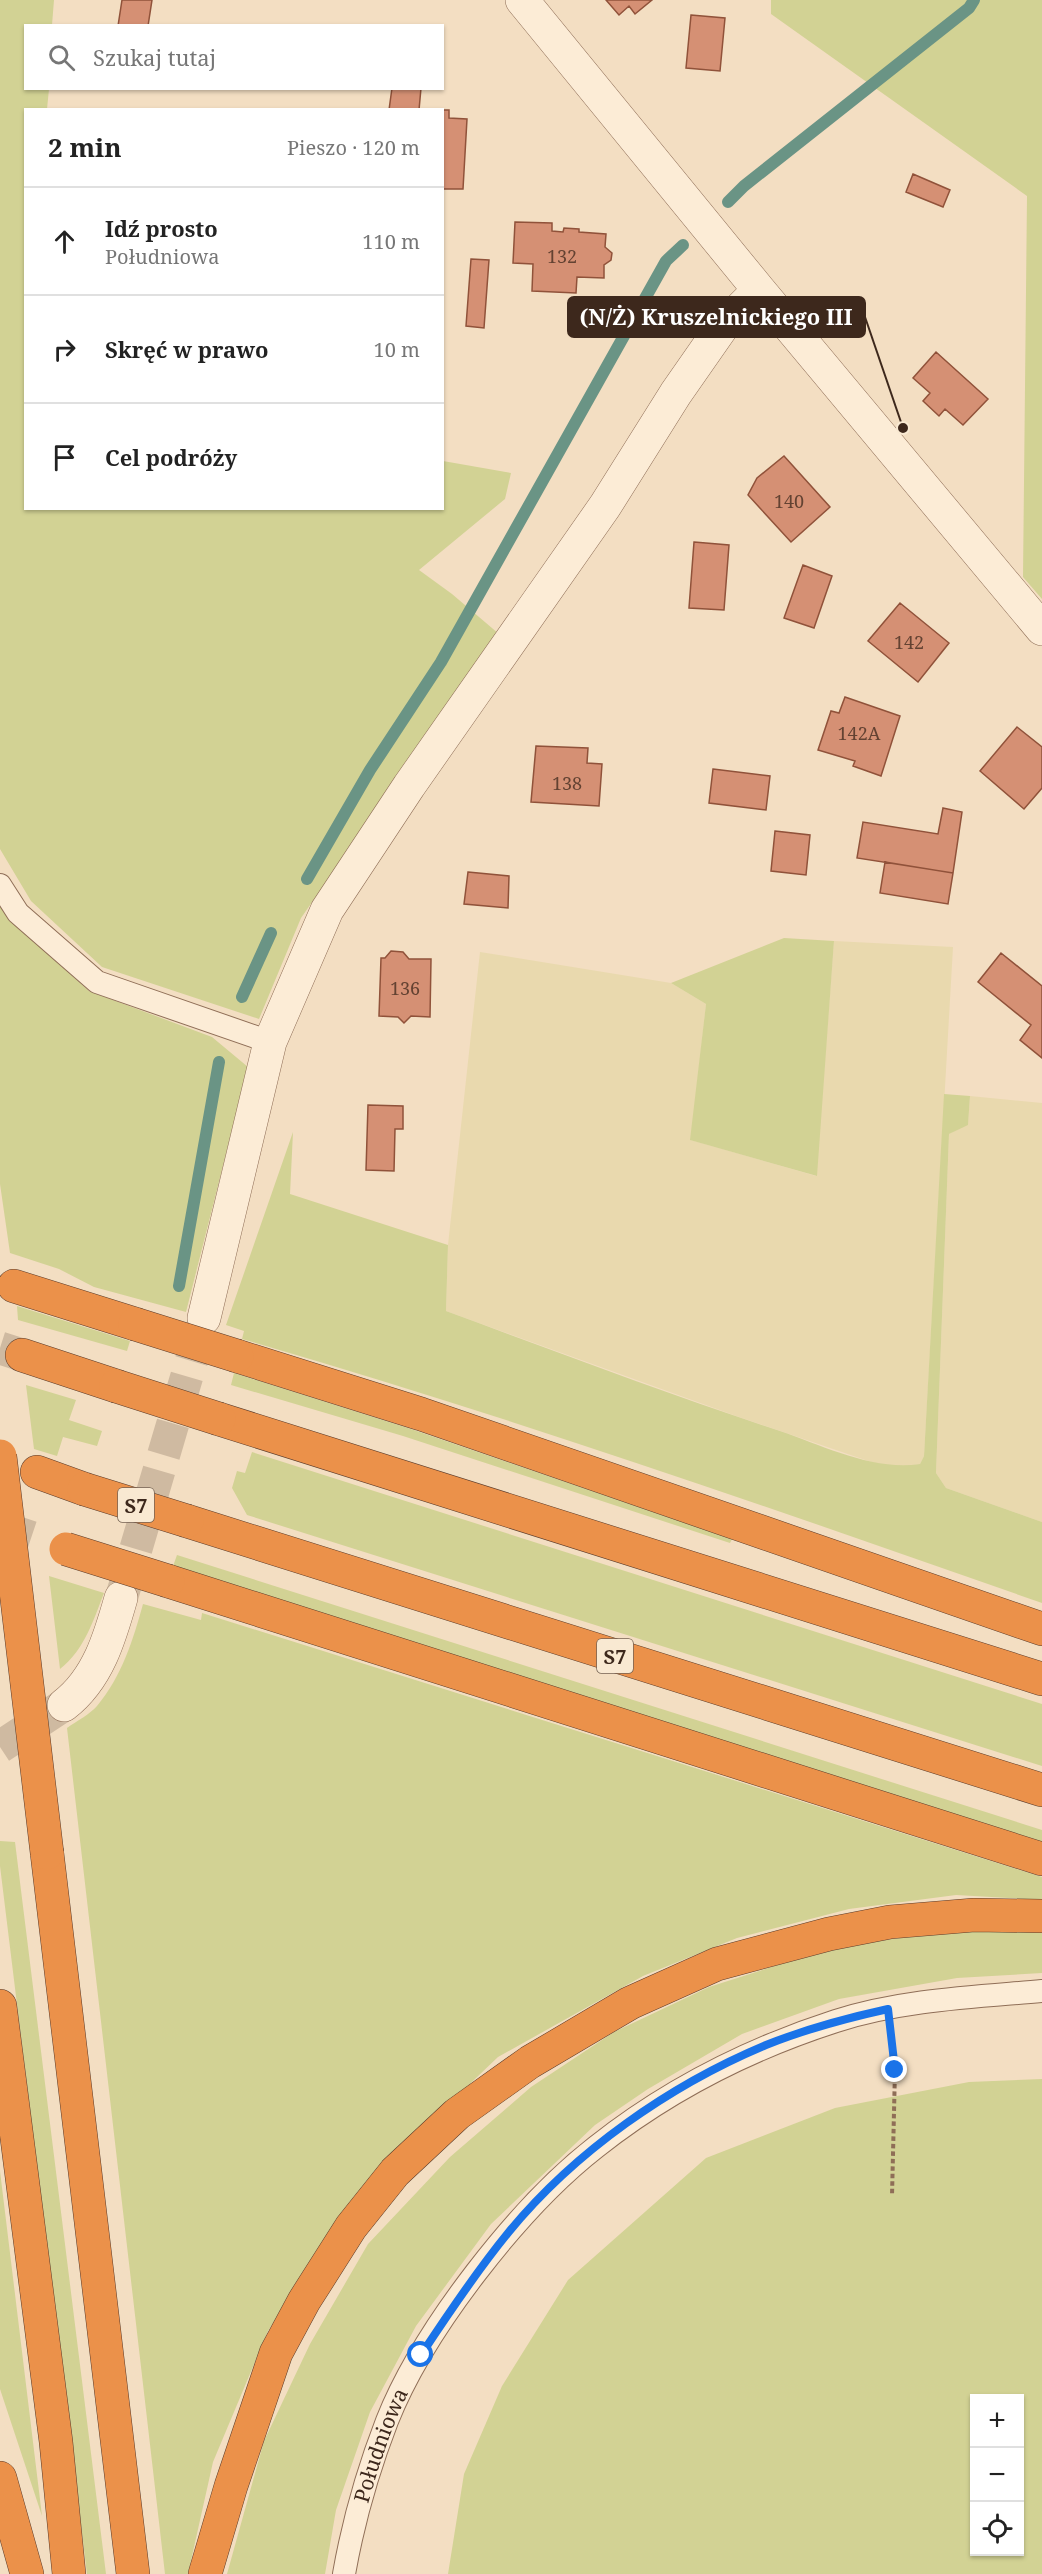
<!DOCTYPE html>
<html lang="pl">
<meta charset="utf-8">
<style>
:root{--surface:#fff;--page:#f6f6f6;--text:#222;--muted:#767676;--line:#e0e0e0}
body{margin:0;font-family:"Noto Serif",serif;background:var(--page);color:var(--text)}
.controls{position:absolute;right:18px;bottom:18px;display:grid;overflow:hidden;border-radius:0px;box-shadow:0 2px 4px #0004}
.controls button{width:54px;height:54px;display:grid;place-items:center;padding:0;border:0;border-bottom:2px solid var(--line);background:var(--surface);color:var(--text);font:30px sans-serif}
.stop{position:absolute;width:18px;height:18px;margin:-14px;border:4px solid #1a73e8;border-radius:50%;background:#fff}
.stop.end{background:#1a73e8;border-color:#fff;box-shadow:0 2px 6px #0008}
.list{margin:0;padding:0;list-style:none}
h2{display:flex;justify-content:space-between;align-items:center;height:78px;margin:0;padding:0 24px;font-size:26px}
h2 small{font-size:20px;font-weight:400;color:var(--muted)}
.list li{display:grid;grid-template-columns:39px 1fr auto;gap:18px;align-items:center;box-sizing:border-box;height:108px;padding:0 24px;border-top:2px solid var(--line)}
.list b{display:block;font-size:22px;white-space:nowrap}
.list p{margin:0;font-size:20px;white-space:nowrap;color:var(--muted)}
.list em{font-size:20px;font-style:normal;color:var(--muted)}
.icon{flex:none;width:33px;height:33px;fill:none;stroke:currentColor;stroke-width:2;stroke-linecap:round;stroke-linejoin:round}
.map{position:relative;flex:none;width:1042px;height:2574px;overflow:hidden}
.search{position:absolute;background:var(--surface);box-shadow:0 2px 4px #0004;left:24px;top:24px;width:420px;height:66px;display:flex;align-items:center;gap:15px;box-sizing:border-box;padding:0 21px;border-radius:0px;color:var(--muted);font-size:22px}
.panel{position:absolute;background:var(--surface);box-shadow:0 2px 4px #0004;left:24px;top:108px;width:420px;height:402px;border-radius:0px}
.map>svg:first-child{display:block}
</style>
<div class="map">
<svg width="1042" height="2574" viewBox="0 0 1042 2574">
<rect width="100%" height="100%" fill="#f3dec2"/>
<path fill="#e9d9ae" d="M 834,941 L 953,947 L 924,1456 L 920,1464 L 902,1467 L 874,1463 L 739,1417 L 446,1311 L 448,1245 L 480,952 L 671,983 L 706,1004 L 691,1140 L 816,1176 Z
M 970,1096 L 1042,1103 L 1042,1522 L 946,1488 L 936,1473 L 949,1134 L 968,1124 Z"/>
<path fill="#d2d294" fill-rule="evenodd" d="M 0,0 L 54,0 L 52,25 L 26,26 L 26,88 L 49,89 L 47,109 L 26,110 L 26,508 L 442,508 L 443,461 L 511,473 L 505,499 L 419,570 L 452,594 L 499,634 L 301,918 L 259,1019 L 102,967 L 31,901 L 0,849 Z
M 771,0 L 1042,0 L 1042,599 L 1023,577 L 1027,196 L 771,14 Z
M 0,905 L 14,922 L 89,991 L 212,1037 L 248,1067 L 186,1312 L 94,1287 L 59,1269 L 10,1253 L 0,1184 Z
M 784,938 L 834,941 L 817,1176 L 690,1140 L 706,1004 L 671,983 Z
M 944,1094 L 970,1096 L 968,1125 L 949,1134 L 936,1473 L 946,1488 L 1042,1522 L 1042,1603 C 777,1510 512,1417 242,1339 L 244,1331 L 226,1325 L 293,1132 L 290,1194 L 448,1245 L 446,1311 C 557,1352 668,1394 780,1431 C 824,1446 873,1471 920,1464 L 924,1456 Z
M 17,1306 L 130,1341 L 127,1351 L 18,1320 Z
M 234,1373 L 408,1428 L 732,1539 L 730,1543 L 403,1436 L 231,1385 Z
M 26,1385 L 76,1400 L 69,1420 L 102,1431 L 97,1446 L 63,1437 L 57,1456 L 34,1449 Z
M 252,1452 L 1042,1704 L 1042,1766 L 247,1515 L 232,1488 L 237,1471 L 245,1473 Z
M 177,1555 L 1042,1830 L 1042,1846 L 172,1569 Z
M 49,1576 L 104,1593 C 93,1621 85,1649 60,1669 Z
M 143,1604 L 201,1620 L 202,1613 L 1042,1877 L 1042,1900 L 956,1895 L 849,1909 L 737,1938 L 643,1976 L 498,2057 L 409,2142 L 335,2228 L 268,2331 L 213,2462 L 188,2574 L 165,2574 L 67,1728 C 77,1721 90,1714 97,1706 C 122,1676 133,1640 143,1604 Z
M 0,1841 L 15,1842 L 106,2574 L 87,2574 L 0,1866 Z
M 1042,1930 L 1042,1973 L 957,1978 L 839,1999 L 742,2034 L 648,2089 L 595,2125 L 491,2224 L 416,2326 L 370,2412 L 336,2510 L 325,2574 L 227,2574 L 264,2441 L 310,2344 L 368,2244 L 450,2157 L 531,2087 L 614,2032 L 709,1987 L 831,1948 L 940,1932 Z
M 1042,2079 L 1042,2574 L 448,2574 L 464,2474 L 502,2386 L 568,2280 L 706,2158 L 835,2108 L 969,2082 ZM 974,2398 L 1020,2398 L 1020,2552 L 974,2552 Z
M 0,2171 L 42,2516 L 0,2389 Z"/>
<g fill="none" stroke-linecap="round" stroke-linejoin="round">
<path stroke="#6a9485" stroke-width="12" d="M 728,202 L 744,186 L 969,8 L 974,0
M 307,879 L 370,770 L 441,662 L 666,261 L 683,245
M 242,997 L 271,933
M 179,1286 L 219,1062"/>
</g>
<path fill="#d59074" stroke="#90523a" stroke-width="1.5" d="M 122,0 L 152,0 L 148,26 L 118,26 Z
M 606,0 L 652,0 L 635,14 L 629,6 L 619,15 Z
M 691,15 L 725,18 L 720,71 L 686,68 Z
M 392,88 L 421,88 L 419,110 L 389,110 Z
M 442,110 L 449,110 L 449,118 L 467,119 L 463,189 L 442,189 Z
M 913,174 L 950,190 L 943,207 L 906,192 Z
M 515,222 L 552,223 L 552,231 L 563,232 L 564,228 L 579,229 L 579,232 L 606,234 L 605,247 L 612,253 L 611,260 L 604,265 L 604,278 L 577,277 L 576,293 L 532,291 L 533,264 L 513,263 Z
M 471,259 L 489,260 L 484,328 L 466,326 Z
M 936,352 L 988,399 L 963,425 L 945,409 L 939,416 L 923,401 L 930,393 L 913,378 Z
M 784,456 L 830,507 L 791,542 L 748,495 L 757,478 Z
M 694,542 L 729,545 L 724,610 L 689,608 Z
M 803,565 L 832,576 L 814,628 L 784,618 Z
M 900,603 L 949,643 L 918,682 L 868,641 Z
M 845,697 L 900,716 L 881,776 L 853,766 L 855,761 L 818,750 L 831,711 L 839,713 Z
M 1017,727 L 1042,747 L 1042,788 L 1024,809 L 980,771 Z
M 536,746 L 588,748 L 587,763 L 602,764 L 599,806 L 531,802 Z
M 713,769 L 770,776 L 766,810 L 709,803 Z
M 943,808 L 962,812 L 953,873 L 857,858 L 863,822 L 938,834 Z
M 775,831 L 810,835 L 806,875 L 771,871 Z
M 885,862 L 953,873 L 948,904 L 880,893 Z
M 468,872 L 509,876 L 508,908 L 464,904 Z
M 391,951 L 403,952 L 409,959 L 431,959 L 430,1017 L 411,1016 L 404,1023 L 398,1017 L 379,1016 L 381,958 L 385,958 Z
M 1001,953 L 1042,986 L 1042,1058 L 1020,1040 L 1031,1025 L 978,982 Z
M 368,1105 L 403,1106 L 403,1129 L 395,1129 L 394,1171 L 366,1170 Z"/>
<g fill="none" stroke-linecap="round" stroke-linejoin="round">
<path stroke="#cfbaa1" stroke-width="33" stroke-dasharray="33 16" stroke-linecap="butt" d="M 122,1596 L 204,1318
M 0,1747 L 64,1705"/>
<path stroke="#cfbaa1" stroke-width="33" stroke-dasharray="33 16" stroke-linecap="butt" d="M 0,1348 L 22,1355
M 0,1527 L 45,1542"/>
<defs>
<g id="service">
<path d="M 0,885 L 18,913 L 97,982 L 270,1042"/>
<path id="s1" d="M 344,2574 C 353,2523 368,2470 387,2421 C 423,2330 519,2207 596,2147 C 668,2090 749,2049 836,2021 C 901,2000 974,1997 1042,1991"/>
</g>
<path id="minor" d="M 522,0 L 759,290 L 1042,629
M 204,1318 L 270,1042 L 327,910 L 409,786 L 605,506 L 676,393 L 722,327 L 759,290
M 64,1705 C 98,1679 110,1637 121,1598"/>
<path id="motorway" d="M 14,1286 L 135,1324
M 22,1355 L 116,1386
M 237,1356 L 421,1414 L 1042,1629
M 219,1419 L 1042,1679
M 37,1472 L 84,1489
M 187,1521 L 1042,1790
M 168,1581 L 1042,1859
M 47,1853 L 133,2574
M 0,2006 L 56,2442 L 69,2574
M 0,2478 L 27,2574
M 205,2574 L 231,2486 L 276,2353 L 304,2301 L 351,2227 L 395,2172 L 457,2114 L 530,2062 L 630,2003 L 717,1964 L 829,1934 L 890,1922 L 974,1915 L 1042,1916"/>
</defs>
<use href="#service" stroke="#8f6e57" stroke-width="24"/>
<use href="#minor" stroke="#8f6e57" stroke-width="34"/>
<use href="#motorway" stroke="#5c3c2b" stroke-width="34"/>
<path stroke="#8f6e57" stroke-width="4" stroke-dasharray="4.5 3" stroke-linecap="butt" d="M 892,2039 L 895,2070 L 892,2196"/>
<use href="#service" stroke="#fcecd6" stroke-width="22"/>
<use href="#minor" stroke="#fcecd6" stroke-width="33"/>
<use href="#motorway" stroke="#eb914a" stroke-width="33"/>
<defs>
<path id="motorway-bridge" d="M 135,1324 L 237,1356
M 116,1386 L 219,1419
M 0,1456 L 47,1853
M 84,1489 L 187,1521
M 66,1549 L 168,1581"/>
</defs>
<use href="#motorway-bridge" stroke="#5c3c2b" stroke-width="34" stroke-linecap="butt"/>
<use href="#motorway-bridge" stroke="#eb914a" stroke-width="33"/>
</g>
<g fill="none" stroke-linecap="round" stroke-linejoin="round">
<path stroke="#1a73e8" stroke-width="8" d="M 421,2355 C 448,2314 476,2272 508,2233 C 574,2152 670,2085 766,2045 C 806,2029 847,2018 888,2009 L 895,2070"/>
</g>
<g text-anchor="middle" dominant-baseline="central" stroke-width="5" stroke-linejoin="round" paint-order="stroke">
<g font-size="18" fill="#634232">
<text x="562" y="256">132</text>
<text x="789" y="501">140</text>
<text x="909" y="642">142</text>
<text x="859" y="733">142A</text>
<text x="567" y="783">138</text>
<text x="405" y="988">136</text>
</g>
<g fill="#f9e9d2" stroke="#756253" stroke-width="1.5">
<rect x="118" y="1488" width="36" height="34" rx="4.5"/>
<rect x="597" y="1639" width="36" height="34" rx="4.5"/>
</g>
<g font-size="20" font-weight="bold" fill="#3d281c">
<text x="136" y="1505">S7</text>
<text x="615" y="1656">S7</text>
</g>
<g font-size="21" fill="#3d281c" stroke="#f9e9d2">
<text stroke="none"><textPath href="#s1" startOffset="134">Południowa</textPath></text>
</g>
</g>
<path fill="none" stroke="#3d281c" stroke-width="2" d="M903 428L865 317"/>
<circle fill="#3d281c" stroke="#f9e9d2" stroke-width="2" cx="903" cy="428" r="6"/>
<rect fill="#3d281c" stroke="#3d281c" stroke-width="2" x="568" y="297" width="297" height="40" rx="6"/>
<g font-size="22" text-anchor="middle" font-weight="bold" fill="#fff">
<text x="716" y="325">(N/Ż) Kruszelnickiego III</text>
</g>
</svg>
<div class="controls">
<button>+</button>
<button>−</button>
<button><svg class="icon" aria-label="locate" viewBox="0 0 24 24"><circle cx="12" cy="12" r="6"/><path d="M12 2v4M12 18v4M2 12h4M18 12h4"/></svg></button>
</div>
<div class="stop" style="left:421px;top:2355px"></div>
<div class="stop end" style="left:895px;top:2070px"></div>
<div class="search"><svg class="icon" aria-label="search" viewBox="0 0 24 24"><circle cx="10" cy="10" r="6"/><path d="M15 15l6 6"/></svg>Szukaj tutaj</div>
<section class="panel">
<h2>2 min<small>Pieszo · 120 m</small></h2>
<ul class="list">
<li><svg class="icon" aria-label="ahead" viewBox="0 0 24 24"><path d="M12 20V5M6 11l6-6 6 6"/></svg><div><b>Idź prosto</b><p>Południowa</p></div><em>110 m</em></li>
<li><svg class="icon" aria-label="right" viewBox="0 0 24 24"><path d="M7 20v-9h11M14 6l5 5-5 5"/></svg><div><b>Skręć w prawo</b></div><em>10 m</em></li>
<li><svg class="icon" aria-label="arrive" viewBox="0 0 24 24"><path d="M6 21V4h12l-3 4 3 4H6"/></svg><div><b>Cel podróży</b></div></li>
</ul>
</section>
</div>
